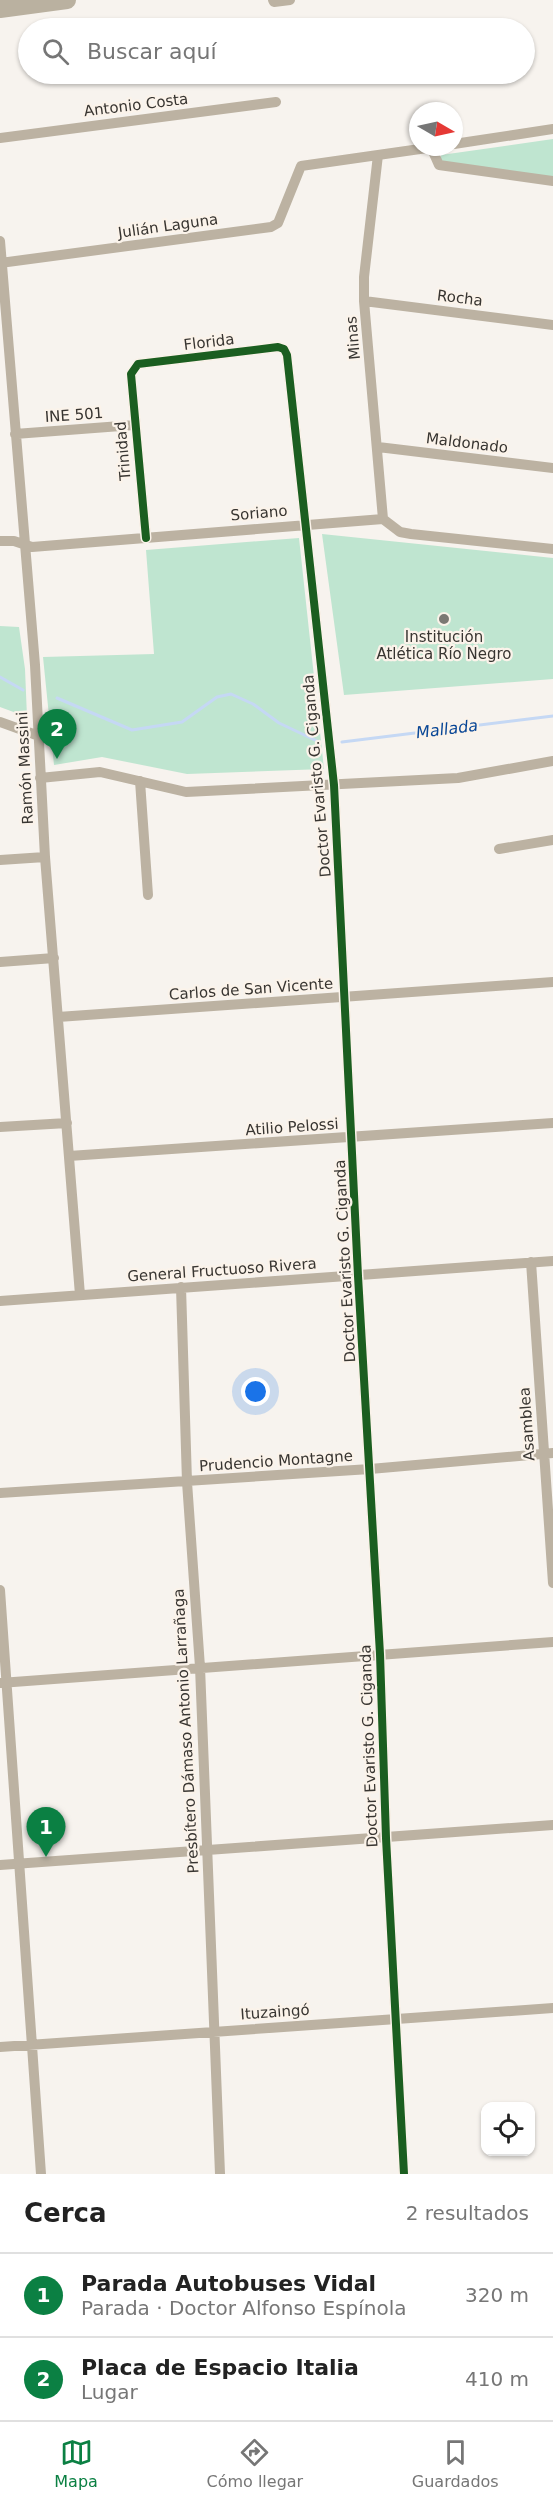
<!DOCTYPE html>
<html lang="es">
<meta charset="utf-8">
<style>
:root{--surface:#fff;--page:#f2f2f2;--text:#222;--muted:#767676;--line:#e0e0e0;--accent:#0b8043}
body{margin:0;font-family:"DejaVu Sans",sans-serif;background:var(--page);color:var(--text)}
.controls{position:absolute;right:18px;bottom:18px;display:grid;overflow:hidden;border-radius:12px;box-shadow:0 2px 4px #0004}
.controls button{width:54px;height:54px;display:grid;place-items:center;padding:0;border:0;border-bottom:2px solid var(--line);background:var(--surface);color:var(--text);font:30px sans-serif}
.compass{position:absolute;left:409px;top:102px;width:54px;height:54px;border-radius:50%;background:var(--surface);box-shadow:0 2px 4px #0004;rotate:99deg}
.you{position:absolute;left:256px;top:1392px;width:21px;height:21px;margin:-15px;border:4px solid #fff;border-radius:50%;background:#1a73e8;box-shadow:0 0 0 9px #1a73e833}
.badge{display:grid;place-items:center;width:39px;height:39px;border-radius:50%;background:var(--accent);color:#fff;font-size:20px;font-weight:700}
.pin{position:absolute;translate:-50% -50px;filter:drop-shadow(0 2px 3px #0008)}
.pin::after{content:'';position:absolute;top:32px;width:21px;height:18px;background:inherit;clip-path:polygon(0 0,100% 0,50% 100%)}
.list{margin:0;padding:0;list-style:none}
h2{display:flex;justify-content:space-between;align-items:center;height:78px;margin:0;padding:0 24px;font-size:26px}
h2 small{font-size:20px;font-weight:400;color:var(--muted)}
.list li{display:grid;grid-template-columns:39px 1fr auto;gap:18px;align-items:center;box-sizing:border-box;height:84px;padding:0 24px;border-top:2px solid var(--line)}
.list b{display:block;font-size:22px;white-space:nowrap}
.list p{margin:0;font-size:20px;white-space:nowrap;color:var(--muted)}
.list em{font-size:20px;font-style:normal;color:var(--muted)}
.icon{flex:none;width:33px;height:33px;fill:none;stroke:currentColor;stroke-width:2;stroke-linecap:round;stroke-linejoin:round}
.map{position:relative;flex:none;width:553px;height:2174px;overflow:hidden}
.search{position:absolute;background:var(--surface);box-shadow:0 2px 4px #0004;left:18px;right:18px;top:18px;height:66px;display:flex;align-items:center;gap:15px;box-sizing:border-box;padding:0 21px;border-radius:33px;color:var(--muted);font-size:22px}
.sheet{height:246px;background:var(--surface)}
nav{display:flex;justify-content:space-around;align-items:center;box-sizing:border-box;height:84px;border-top:2px solid var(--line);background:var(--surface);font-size:16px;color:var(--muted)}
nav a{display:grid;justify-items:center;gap:3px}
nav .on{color:var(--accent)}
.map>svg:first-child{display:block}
</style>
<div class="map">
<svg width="553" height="2174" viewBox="0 0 553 2174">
<rect width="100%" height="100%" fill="#f7f3ee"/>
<path fill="#bfe5d0" d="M 553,139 L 553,178 L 441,161 L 441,155 Z
M 322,534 L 553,558 L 553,679 L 344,695 Z
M 299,538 L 324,769 L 187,774 L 102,757 L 54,765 L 43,657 L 154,654 L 146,550 Z
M 0,626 L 19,627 L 25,669 L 27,717 L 0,707 Z"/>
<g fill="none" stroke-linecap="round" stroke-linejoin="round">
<path stroke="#c5d8f4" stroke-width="3" d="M 0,677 L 23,690
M 57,698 L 132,730 L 182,722 L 217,697 L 231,694 L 253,704 L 279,723 L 317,741
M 342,742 L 553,716"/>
<path stroke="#bcb2a2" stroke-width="10" d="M 273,0 L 274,2 L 290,0
M 0,138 L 276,102
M 454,144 L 553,129
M 431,147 L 439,165 L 553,181
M 378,155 L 364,277 L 364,301 L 383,519
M 0,241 L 35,665 L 45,857 L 80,1295
M 0,263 L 271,227 L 278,223 L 301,166 L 434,147
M 364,301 L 553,325
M 15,434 L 134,425
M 378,447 L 553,468
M 146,538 L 131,374 L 138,364 L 278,347 L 284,349 L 287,355 L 334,785 L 358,1276 L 380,1654 L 386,1838 L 404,2174
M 0,541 L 14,541 L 32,547 L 383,519 L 400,532 L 411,534 L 553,549
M 0,722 L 39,736
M 40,778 L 100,772 L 186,792 L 458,778 L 553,761
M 140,781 L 148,895
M 499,849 L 553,840
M 0,860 L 45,857
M 0,962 L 54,958
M 58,1017 L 553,982
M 0,1127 L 67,1123
M 69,1156 L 553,1123
M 531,1262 L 553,1583
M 181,1287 L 187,1482 L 200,1667 L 220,2174
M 0,1301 L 553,1261
M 0,1493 L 370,1469 L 553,1453
M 0,1590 L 41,2174
M 0,1683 L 553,1642
M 0,1865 L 553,1825
M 0,2047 L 553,2008"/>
<path stroke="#bab1a0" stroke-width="18" d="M 0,9 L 67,0"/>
<defs>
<path id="cycleway" d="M 146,538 L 131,374 L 138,364 L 278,347 L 284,349 L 287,355 L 334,785 L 358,1276 L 380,1654 L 386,1838 L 404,2174"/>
</defs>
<use href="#cycleway" stroke="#fbf3ea" stroke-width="11"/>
<use href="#cycleway" stroke="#1b5e20" stroke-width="8"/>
</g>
<circle fill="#7b7873" stroke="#fbf3ea" stroke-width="2" cx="444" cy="619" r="6"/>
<g text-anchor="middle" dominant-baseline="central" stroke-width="4.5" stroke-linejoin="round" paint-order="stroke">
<g font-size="15" fill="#383531" stroke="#fbf3ea">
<text transform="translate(136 105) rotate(-7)">Antonio Costa</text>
<text transform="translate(168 226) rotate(-8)">Julián Laguna</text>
<text transform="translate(460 298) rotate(7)">Rocha</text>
<text transform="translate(353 338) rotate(-95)">Minas</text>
<text transform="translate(209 342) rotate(-7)">Florida</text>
<text transform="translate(74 415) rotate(-4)">INE 501</text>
<text transform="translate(467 443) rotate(7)">Maldonado</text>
<text transform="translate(123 451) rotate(-95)">Trinidad</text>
<text transform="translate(259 513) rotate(-5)">Soriano</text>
<text transform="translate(25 768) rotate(-93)">Ramón Massini</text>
<text transform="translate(317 776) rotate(-95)">Doctor Evaristo G. Ciganda</text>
<text transform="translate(251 989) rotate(-4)">Carlos de San Vicente</text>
<text transform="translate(292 1127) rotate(-4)">Atilio Pelossi</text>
<text transform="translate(345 1261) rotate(-93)">Doctor Evaristo G. Ciganda</text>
<text transform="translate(222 1270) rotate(-4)">General Fructuoso Rivera</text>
<text transform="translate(527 1424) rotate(-94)">Asamblea</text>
<text transform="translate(276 1461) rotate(-4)">Prudencio Montagne</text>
<text transform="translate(186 1731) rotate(-93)">Presbítero Dámaso Antonio Larrañaga</text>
<text transform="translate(369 1746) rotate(-92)">Doctor Evaristo G. Ciganda</text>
<text transform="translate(275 2012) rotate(-4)">Ituzaingó</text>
</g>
<g font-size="15" fill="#383531" stroke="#fbf3ea">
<text x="444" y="637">Institución<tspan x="444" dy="17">Atlética Río Negro</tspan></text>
</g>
<g font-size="16" font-style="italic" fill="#084696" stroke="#fbf3ea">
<text transform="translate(447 729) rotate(-7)">Mallada</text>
</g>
</g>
</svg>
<div class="controls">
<button><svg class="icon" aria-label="locate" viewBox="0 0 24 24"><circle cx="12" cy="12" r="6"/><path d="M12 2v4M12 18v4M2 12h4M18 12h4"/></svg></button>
</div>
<svg class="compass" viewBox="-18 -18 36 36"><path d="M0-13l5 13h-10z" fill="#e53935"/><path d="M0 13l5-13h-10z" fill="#767676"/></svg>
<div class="you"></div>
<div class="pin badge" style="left:46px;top:1857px">1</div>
<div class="pin badge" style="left:57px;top:759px">2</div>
<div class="search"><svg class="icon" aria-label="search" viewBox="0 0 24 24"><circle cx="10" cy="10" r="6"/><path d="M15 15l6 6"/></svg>Buscar aquí</div>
</div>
<section class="sheet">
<h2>Cerca<small>2 resultados</small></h2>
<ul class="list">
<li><span class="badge">1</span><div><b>Parada Autobuses Vidal</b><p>Parada · Doctor Alfonso Espínola</p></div><em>320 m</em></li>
<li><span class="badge">2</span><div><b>Placa de Espacio Italia</b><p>Lugar</p></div><em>410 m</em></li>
</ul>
</section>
<nav>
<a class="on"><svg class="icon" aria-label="map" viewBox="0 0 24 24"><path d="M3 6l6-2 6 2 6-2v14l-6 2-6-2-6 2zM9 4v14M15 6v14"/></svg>Mapa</a>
<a><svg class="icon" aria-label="directions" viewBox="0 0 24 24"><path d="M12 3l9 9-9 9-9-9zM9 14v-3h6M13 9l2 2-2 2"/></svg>Cómo llegar</a>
<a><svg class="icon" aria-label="saved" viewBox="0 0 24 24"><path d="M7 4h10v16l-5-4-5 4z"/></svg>Guardados</a>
</nav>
